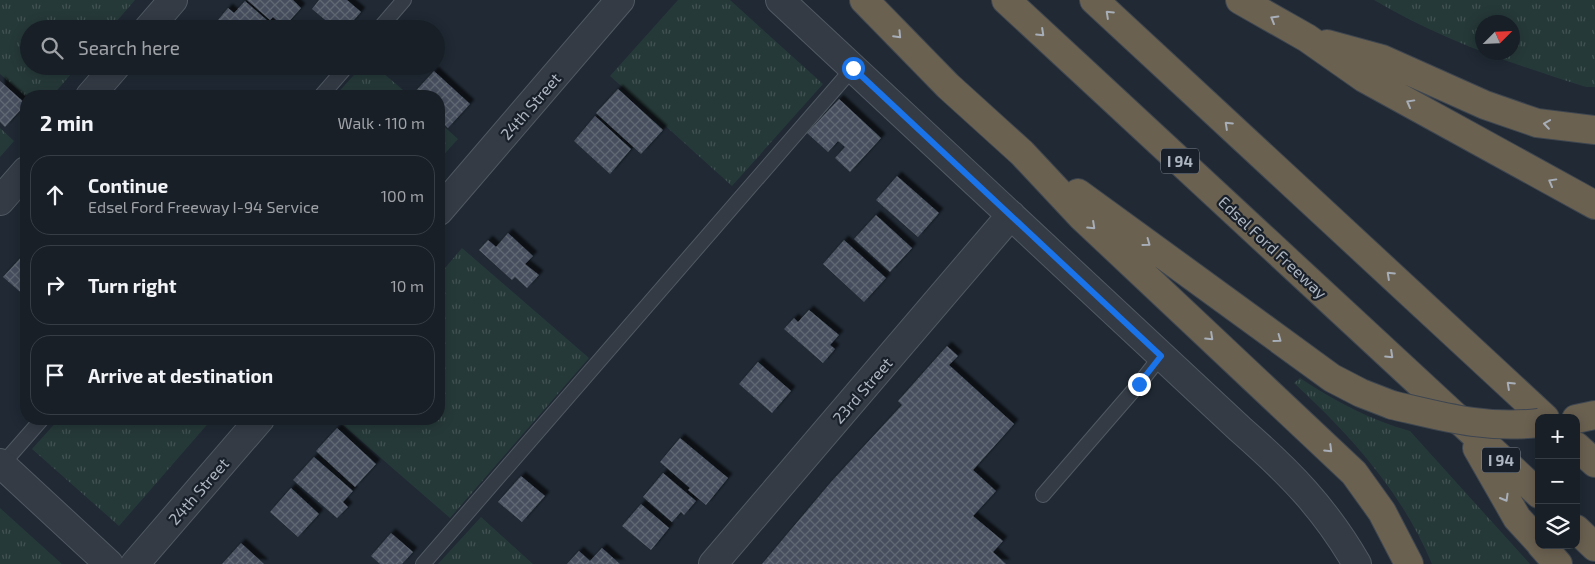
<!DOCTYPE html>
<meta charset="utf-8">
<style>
:root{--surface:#181f27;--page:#252c33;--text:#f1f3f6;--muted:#9fa2a7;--line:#363d44}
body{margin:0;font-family:"Exo 2",sans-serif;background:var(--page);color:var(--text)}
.controls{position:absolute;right:15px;bottom:15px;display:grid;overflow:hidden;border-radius:10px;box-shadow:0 2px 12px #0003}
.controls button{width:45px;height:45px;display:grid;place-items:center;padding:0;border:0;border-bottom:1px solid var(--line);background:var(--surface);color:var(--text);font:25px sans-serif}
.compass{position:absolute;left:1475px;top:15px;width:45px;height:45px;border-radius:50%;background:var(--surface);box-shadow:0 2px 12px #0003;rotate:66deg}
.stop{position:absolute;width:15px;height:15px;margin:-11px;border:4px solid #1a73e8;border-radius:50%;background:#fff}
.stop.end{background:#1a73e8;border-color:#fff;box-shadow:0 1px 5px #0008}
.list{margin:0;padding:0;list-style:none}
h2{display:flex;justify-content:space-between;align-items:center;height:65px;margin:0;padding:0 20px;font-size:21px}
h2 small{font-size:16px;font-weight:400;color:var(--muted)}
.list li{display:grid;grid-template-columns:32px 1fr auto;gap:15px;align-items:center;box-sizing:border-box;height:80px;margin:0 10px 10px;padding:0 10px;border:1px solid var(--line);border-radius:20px}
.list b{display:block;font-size:19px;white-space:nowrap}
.list p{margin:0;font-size:16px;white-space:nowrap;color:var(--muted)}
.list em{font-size:16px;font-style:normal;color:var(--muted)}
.icon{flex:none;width:28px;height:28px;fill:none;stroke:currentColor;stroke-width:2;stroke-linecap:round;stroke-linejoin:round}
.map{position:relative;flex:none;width:1595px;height:564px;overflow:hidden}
.search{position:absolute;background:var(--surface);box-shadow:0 2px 12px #0003;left:20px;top:20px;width:425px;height:55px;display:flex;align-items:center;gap:12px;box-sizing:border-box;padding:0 18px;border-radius:28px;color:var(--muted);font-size:19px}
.panel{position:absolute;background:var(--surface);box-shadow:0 2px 12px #0003;left:20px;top:90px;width:425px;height:335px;border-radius:20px}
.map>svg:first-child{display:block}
</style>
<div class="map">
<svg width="1595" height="564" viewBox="0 0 1595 564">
<defs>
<pattern id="grass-tufts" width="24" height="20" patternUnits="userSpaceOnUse" patternTransform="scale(1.25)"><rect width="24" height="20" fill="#263939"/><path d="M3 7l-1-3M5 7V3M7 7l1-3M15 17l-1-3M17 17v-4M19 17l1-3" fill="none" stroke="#435354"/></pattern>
<pattern id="building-cross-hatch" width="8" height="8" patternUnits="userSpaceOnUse" patternTransform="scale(1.25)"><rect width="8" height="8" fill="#47505e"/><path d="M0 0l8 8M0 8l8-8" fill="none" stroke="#5f6773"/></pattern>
<filter id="shadow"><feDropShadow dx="4.5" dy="-4.5" stdDeviation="1" flood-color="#0009"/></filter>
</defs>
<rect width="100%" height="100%" fill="#202934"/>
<path fill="url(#grass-tufts)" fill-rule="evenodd" d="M 0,0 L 135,0 L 110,29 L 29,29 L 29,66 L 78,66 L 52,96 L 26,97 L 0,74 Z
M 678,0 L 730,0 L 823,84 L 732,186 L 610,76 Z
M 1374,0 L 1595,0 L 1595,87 L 1586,87 C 1510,63 1444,41 1374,0 ZM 1482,22 L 1512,22 L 1512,52 L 1482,52 Z
M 362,66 L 375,66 L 410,96 L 335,96 Z
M 439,122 L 458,139 L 439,160 Z
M 0,128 L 14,141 L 0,157 Z
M 462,248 L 589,358 L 450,518 L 336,419 L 439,419 L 439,275 Z
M 1300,378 C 1335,401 1370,420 1410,431 L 1530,564 L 1432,564 C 1402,492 1351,436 1294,383 Z
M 59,419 L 212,419 L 119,526 L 32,449 Z
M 0,508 L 62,564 L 0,564 Z
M 481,517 L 533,564 L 438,564 Z"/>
<path fill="url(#building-cross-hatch)" filter="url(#shadow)" d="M 247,0 L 293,0 L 301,8 L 284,27 L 273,17 L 270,20 Z
M 319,0 L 347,0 L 361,12 L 346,29 L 336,29 L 312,9 Z
M 245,1 L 277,29 L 228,29 L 218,20 L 228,8 L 234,13 Z
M 434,71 L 470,104 L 448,128 L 439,119 L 439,96 L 412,95 Z
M 0,81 L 26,104 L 5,127 L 0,122 Z
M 618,89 L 663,130 L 641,154 L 596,113 Z
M 839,99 L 881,138 L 850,172 L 835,158 L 845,147 L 838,141 L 828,152 L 807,133 Z
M 595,116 L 631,149 L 610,174 L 574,141 Z
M 897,176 L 939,213 L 918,237 L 876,200 Z
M 876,215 L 912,248 L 890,272 L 854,239 Z
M 508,233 L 533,256 L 525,264 L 539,275 L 527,288 L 515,277 L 512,280 L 479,250 L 488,240 L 496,247 Z
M 844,240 L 886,278 L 864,302 L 823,264 Z
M 24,254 L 26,256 L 26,297 L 3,277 Z
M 809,310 L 839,335 L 830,345 L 835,349 L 823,363 L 784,329 L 794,318 L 798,322 Z
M 947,346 L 958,356 L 949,365 L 1014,424 L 973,470 L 996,491 L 973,516 L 1003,541 L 993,552 L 1006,564 L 762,564 L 831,482 L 902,405 L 898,401 Z
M 758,362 L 791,391 L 772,413 L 739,384 Z
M 337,428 L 376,464 L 355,487 L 316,451 Z
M 680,438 L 728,478 L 706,505 L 688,490 L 690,488 L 660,462 Z
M 314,457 L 353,491 L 343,502 L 348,507 L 337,518 L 293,480 Z
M 663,473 L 696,501 L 684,515 L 681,512 L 672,522 L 643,497 Z
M 521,476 L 545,496 L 522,522 L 498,502 Z
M 291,488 L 319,514 L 298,537 L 270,512 Z
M 641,504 L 669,528 L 651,550 L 622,526 Z
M 391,533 L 413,552 L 402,564 L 380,564 L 371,556 Z
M 241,543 L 264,564 L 222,564 Z
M 602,548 L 620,564 L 567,564 L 579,551 L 590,561 Z"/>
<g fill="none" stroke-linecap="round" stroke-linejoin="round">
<defs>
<path id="lane" d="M 379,29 L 404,0
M 321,96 L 347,66
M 0,467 L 42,419
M 1043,495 L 1139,384 L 1161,356
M 423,564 L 853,68"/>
<path id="street" d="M 780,0 L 1240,429 C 1289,472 1324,507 1357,564
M 148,29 L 173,0
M 90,96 L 116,66
M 0,201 L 26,171
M 439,211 L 620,0
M 0,463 L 109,564
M 135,564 L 260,419
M 713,564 L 1011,215"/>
<path id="highway" d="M 864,0 L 948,86 L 1022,153 L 1081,216 L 1354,473 L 1382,512 L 1409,564
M 1006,0 L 1539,494
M 1094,0 L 1545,418
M 1240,0 L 1307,38 L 1364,78 L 1595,205
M 1327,44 L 1382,59 L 1485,105 L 1537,123 L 1595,130
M 1078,193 L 1332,378 L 1361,393 L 1392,405
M 1576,419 L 1595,415
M 1576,446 L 1595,463
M 1477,448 L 1517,518 L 1539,542
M 1576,529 L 1595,547
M 1541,545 L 1558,564"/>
</defs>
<use href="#lane" stroke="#515963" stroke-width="16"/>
<use href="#street" stroke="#515963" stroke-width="30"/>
<use href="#highway" stroke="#3e4650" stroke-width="30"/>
<use href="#lane" stroke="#343b45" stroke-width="14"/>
<use href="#street" stroke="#343b45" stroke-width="28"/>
<use href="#highway" stroke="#6b6151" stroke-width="28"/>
<defs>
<path id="highway-bridge" d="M 1392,405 C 1444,417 1485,429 1539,423"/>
</defs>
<use href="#highway-bridge" stroke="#3e4650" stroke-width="30" stroke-linecap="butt"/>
<use href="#highway-bridge" stroke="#6b6151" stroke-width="28"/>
</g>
<defs><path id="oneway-chevron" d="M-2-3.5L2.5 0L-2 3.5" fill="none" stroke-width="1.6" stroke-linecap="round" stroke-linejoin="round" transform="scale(1.25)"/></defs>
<g stroke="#a7aeb7">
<use href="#oneway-chevron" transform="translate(1109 14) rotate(-137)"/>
<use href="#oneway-chevron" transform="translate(1274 19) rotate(-150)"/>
<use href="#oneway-chevron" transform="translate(1041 33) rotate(43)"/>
<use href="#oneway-chevron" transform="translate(898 35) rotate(46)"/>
<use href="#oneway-chevron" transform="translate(1410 103) rotate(-151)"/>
<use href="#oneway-chevron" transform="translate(1547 124) rotate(-172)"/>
<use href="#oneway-chevron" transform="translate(1228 125) rotate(-137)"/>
<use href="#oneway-chevron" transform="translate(1552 182) rotate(-151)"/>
<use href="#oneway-chevron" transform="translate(1092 226) rotate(43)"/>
<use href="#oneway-chevron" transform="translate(1147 243) rotate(36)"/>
<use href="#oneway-chevron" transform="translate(1390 275) rotate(-137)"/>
<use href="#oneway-chevron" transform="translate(1210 337) rotate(43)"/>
<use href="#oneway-chevron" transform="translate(1278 339) rotate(36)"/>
<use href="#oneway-chevron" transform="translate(1390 355) rotate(43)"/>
<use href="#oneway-chevron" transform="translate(1510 385) rotate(-137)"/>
<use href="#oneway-chevron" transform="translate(1329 449) rotate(44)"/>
<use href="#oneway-chevron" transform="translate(1505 498) rotate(60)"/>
</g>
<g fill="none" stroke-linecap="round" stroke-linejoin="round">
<path stroke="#1a73e8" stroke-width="6" d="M 853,68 L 1161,356 L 1139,384"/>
</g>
<g text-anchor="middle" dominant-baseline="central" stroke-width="4.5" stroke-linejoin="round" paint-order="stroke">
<g fill="#19202a" stroke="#818994" stroke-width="1">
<rect x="1161" y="148.5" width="38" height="25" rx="4"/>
<rect x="1482" y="447.5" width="38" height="25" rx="4"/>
</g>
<g font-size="15" font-weight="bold" fill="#aeb6c2">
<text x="1180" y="161">I 94</text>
<text x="1501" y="460">I 94</text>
</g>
<g font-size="16" fill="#aeb6c2" stroke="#19202a">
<text transform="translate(530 106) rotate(-49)">24th Street</text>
<text transform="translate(1273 247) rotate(43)">Edsel Ford Freeway</text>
<text transform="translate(862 390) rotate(-49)">23rd Street</text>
<text transform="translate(198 491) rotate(-49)">24th Street</text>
</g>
</g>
</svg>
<div class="controls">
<button>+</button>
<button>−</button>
<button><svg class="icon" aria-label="layers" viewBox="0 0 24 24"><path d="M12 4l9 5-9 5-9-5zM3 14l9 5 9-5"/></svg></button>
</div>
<svg class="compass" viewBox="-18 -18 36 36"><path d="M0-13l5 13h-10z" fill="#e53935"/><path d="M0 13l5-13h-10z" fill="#9fa2a7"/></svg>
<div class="stop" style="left:853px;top:68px"></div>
<div class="stop end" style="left:1139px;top:384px"></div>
<div class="search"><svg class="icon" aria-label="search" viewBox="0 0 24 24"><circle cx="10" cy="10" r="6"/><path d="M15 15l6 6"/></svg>Search here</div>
<section class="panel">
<h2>2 min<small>Walk · 110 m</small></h2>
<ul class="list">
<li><svg class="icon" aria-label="ahead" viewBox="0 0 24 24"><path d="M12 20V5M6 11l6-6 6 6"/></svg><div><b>Continue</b><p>Edsel Ford Freeway I-94 Service</p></div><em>100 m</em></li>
<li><svg class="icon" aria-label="right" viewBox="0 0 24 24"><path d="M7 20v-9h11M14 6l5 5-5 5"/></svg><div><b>Turn right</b></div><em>10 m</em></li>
<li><svg class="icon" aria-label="arrive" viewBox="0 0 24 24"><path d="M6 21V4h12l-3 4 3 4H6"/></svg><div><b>Arrive at destination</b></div></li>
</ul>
</section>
</div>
